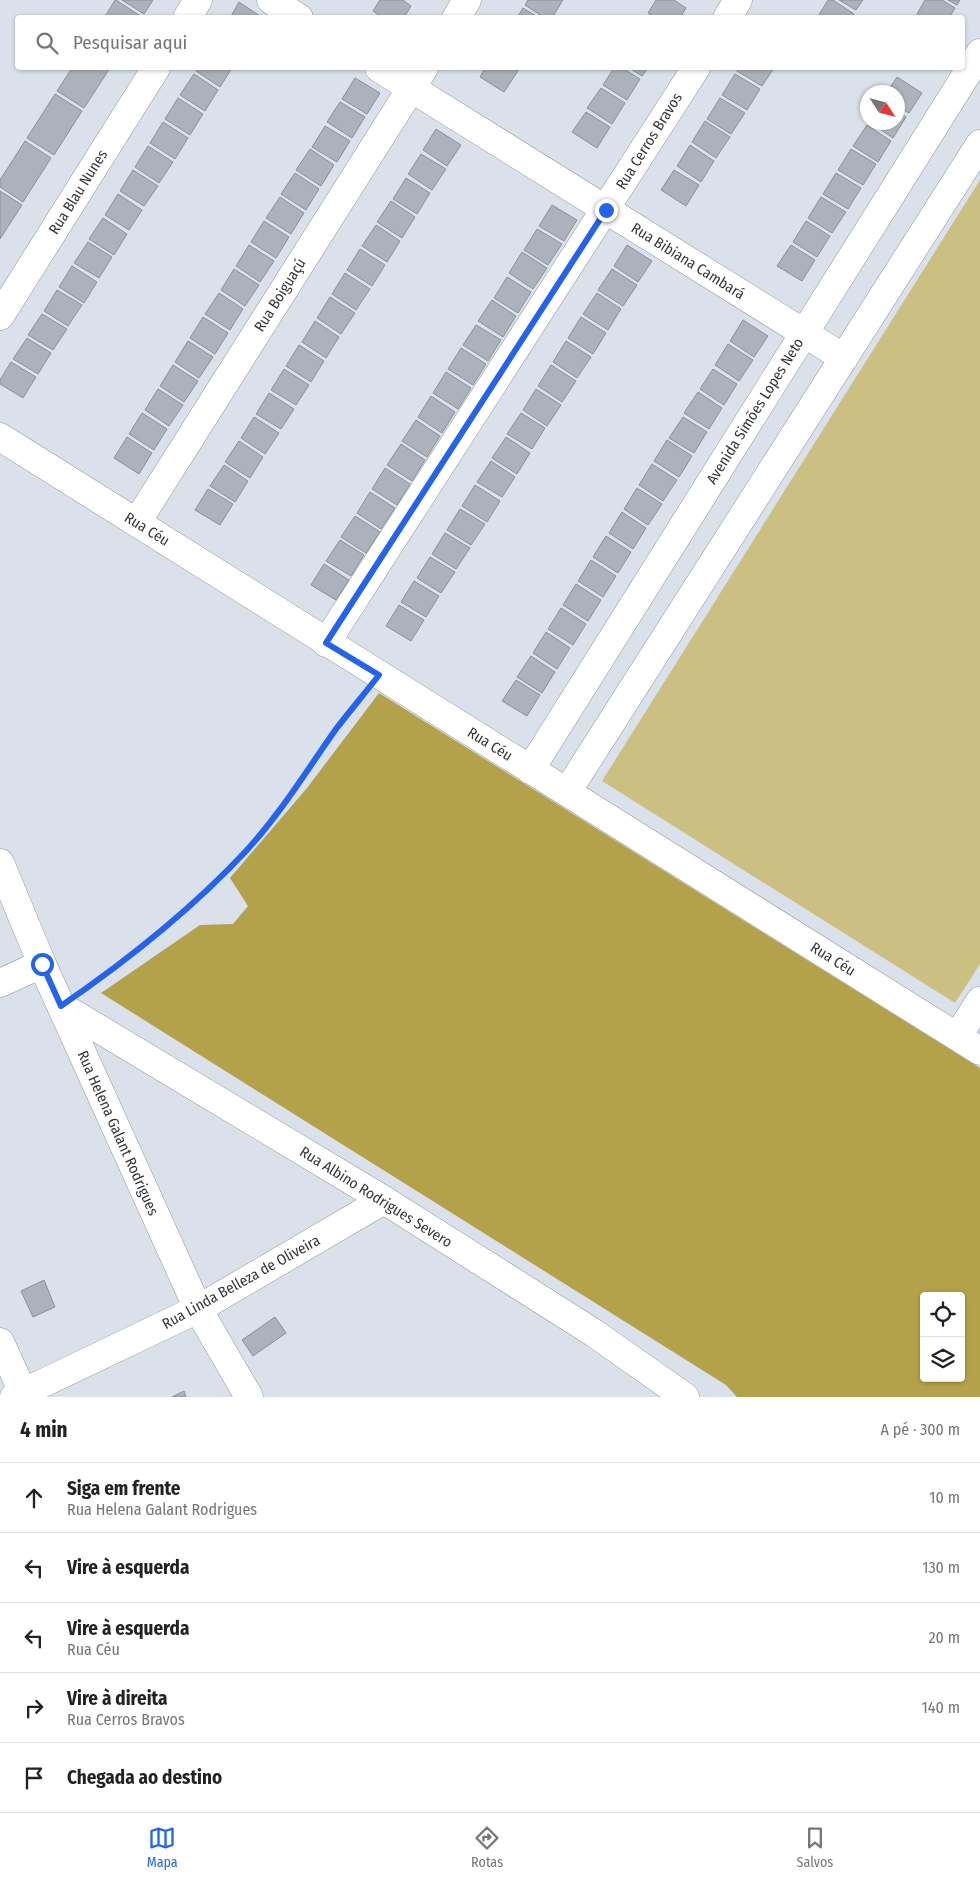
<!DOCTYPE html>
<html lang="pt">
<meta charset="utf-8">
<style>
:root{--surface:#fff;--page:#f6f6f6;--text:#222;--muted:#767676;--line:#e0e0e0;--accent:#2563eb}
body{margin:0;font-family:"Fira Sans Condensed",sans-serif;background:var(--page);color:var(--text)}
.controls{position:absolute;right:15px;bottom:15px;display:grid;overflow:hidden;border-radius:5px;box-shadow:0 1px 4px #0004}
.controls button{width:45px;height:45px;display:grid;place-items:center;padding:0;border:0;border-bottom:1px solid var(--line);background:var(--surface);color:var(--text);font:25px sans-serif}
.compass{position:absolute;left:860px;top:85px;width:45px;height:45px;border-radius:50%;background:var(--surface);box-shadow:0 1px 4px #0004;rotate:126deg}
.stop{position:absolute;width:15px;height:15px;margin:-11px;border:4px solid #2563eb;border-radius:50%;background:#fff}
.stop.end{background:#2563eb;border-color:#fff;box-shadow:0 1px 5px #0008}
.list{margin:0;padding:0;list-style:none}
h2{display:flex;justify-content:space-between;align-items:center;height:65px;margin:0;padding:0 20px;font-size:21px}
h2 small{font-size:16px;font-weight:400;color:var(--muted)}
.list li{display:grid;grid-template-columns:32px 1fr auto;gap:15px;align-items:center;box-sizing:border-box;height:70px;padding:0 20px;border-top:1px solid var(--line)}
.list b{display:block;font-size:19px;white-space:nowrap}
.list p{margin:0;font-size:16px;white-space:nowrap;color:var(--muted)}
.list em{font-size:16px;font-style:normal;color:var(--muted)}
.icon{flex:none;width:28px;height:28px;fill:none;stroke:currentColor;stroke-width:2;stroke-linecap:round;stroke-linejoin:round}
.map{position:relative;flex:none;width:980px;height:1397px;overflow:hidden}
.search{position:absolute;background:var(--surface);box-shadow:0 1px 4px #0004;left:15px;right:15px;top:15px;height:55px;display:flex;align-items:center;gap:12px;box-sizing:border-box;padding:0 18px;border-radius:5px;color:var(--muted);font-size:19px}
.sheet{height:415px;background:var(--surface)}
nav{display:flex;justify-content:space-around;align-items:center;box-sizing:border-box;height:70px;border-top:1px solid var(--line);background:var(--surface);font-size:14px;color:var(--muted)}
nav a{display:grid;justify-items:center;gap:2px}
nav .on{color:var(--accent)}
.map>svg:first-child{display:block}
</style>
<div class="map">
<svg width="980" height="1397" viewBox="0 0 980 1397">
<rect width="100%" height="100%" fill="#dae1eb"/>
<path fill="#cbc081" d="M 980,180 L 980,964 L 955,1003 L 602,781 Z"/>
<path fill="#b3a24a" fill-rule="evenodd" d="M 379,693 L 980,1068 L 980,1397 L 737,1397 L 726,1385 L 101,993 L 200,925 L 233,924 L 248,906 L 230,878 L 307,788 ZM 924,1296 L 961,1296 L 961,1378 L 924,1378 Z"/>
<path fill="#acb2bc" stroke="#8a909a" d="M 115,0 L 116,0 L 142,17 L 104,18 Z
M 122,0 L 153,0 L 144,14 Z
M 380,0 L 403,0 L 411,6 L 404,18 L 384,18 L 373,11 Z
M 528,0 L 563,0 L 552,18 L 545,18 L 525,5 Z
M 656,0 L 674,0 L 686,8 L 680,18 L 656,18 L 648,13 Z
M 828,0 L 833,0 L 854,14 L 851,18 L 817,18 Z
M 839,0 L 863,0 L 856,10 Z
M 925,0 L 942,0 L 955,8 L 949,18 L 923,18 L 917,14 Z
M 948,0 L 960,0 L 957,5 Z
M 239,2 L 263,18 L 230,18 Z
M 523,8 L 539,18 L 517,18 Z
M 72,68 L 110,68 L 84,108 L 57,91 Z
M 198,68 L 232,68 L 220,87 L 196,71 Z
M 485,68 L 511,68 L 518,71 L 504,92 L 480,77 Z
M 614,68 L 622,68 L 640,79 L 627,100 L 603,85 Z
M 629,68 L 648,68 L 642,76 Z
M 739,68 L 774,68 L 762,86 L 737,71 Z
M 194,74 L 218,90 L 205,111 L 180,95 Z
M 735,74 L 760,89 L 747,110 L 722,95 Z
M 897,77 L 922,93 L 909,113 L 898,107 L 898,92 L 887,92 Z
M 355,78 L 380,93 L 367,114 L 342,99 Z
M 601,88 L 625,103 L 612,124 L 587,108 Z
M 55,94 L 82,111 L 54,155 L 27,138 Z
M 178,98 L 203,114 L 190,135 L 165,119 Z
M 720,98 L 745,113 L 731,134 L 707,119 Z
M 340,102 L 365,117 L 352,138 L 327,122 Z
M 898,111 L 906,117 L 893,138 L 870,122 L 898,122 Z
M 586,112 L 610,127 L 597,148 L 572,132 Z
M 705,121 L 730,137 L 716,158 L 692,142 Z
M 163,122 L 188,138 L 175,159 L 150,143 Z
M 867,125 L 891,141 L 878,162 L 853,146 Z
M 325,126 L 350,141 L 337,162 L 312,147 Z
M 436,129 L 461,145 L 447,166 L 423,150 Z
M 25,141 L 51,158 L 23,202 L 0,187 L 0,180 Z
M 690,145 L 714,161 L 701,182 L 677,166 Z
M 148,146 L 173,162 L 159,183 L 135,167 Z
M 310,149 L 334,165 L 321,186 L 296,170 Z
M 851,149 L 876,164 L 863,185 L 838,170 Z
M 421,154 L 446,169 L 432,190 L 408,174 Z
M 133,170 L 158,186 L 144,206 L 120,191 Z
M 674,170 L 699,185 L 686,206 L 661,190 Z
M 295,173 L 319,189 L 306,210 L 281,194 Z
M 836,173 L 861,188 L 848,209 L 823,194 Z
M 406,178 L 430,193 L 417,214 L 393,199 Z
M 0,191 L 22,205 L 0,239 Z
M 118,194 L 142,210 L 129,230 L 105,215 Z
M 280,197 L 304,213 L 291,234 L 266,218 Z
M 821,197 L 846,212 L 832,233 L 808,218 Z
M 391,201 L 415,217 L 402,238 L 377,222 Z
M 552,205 L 577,220 L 564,241 L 539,226 Z
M 103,218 L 127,234 L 114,255 L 89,239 Z
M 264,221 L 289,237 L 276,258 L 251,242 Z
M 806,221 L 830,236 L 817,257 L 793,242 Z
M 376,225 L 400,241 L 387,262 L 362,246 Z
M 537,229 L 562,244 L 548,265 L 524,250 Z
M 88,242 L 112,257 L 99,278 L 74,263 Z
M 249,245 L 274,261 L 260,282 L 236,266 Z
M 627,245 L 652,261 L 638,282 L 614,266 Z
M 791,245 L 815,260 L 802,281 L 777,266 Z
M 360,249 L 385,265 L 372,286 L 347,270 Z
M 522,252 L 547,268 L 533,289 L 509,273 Z
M 72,266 L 97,282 L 84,303 L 59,287 Z
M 234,269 L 259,285 L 245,306 L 221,290 Z
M 612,269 L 637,285 L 623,306 L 598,290 Z
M 345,273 L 370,289 L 356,310 L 332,294 Z
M 507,277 L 531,292 L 518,313 L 494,298 Z
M 57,290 L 82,305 L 68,326 L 44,311 Z
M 219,293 L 243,309 L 230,330 L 205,314 Z
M 597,293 L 621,309 L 608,330 L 583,314 Z
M 330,297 L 355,313 L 341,334 L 317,318 Z
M 492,300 L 516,316 L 503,337 L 478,321 Z
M 42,314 L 67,329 L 53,350 L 28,335 Z
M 203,317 L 228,333 L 215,354 L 190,338 Z
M 581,317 L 606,333 L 593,354 L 568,338 Z
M 743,320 L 768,336 L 754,357 L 730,341 Z
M 315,321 L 339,337 L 326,358 L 302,342 Z
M 476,325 L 501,340 L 488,361 L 463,345 Z
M 27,338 L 51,353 L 38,374 L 13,359 Z
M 188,341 L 213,357 L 199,378 L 175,362 Z
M 566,341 L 591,357 L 577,378 L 553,362 Z
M 728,344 L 753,360 L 739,381 L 715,365 Z
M 299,345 L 324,361 L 311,382 L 286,366 Z
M 461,348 L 486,364 L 473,385 L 448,369 Z
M 11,362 L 36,377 L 23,398 L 0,384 L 0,380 Z
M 173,365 L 198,381 L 184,402 L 160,386 Z
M 551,365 L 576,381 L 562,402 L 538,386 Z
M 284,369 L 309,385 L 296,405 L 271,390 Z
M 713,369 L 737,384 L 724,405 L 700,389 Z
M 446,372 L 471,388 L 458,409 L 433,393 Z
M 158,389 L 183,405 L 169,426 L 145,410 Z
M 536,389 L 561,405 L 547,426 L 523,410 Z
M 698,392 L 722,408 L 709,429 L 684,413 Z
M 269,393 L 294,409 L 281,429 L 256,414 Z
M 431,396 L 455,412 L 442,433 L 418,417 Z
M 142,413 L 167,429 L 154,450 L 129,434 Z
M 521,413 L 545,428 L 532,449 L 507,434 Z
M 254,417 L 279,433 L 265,454 L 241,438 Z
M 683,417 L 707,432 L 694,453 L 669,438 Z
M 416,420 L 440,436 L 427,457 L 402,441 Z
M 127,437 L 152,453 L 139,474 L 114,458 Z
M 506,437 L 530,453 L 517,474 L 492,458 Z
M 667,440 L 692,456 L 679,477 L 654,461 Z
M 239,441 L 263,457 L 250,478 L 225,462 Z
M 401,444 L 425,460 L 412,481 L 387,465 Z
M 491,461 L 515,477 L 502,497 L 477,482 Z
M 652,464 L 677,480 L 663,501 L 639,485 Z
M 224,465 L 248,481 L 235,502 L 210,486 Z
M 385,468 L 410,484 L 397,505 L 372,489 Z
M 475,485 L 500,501 L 487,522 L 462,506 Z
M 637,488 L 662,504 L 648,525 L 624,509 Z
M 208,489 L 233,504 L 220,525 L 195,510 Z
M 370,492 L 395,508 L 381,529 L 357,513 Z
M 460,509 L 485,524 L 471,545 L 447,530 Z
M 622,512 L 646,528 L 633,549 L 609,533 Z
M 355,516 L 380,532 L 366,553 L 341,537 Z
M 445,533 L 470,548 L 456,569 L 432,554 Z
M 606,536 L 631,552 L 618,573 L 593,557 Z
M 340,540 L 364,555 L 351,576 L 326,561 Z
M 430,557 L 455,572 L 441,593 L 417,578 Z
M 591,560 L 616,576 L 603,597 L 578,581 Z
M 324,564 L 349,580 L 336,600 L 311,585 Z
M 414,581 L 439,596 L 426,617 L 401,602 Z
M 576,584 L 601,600 L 588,621 L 563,605 Z
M 399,605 L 424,620 L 411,641 L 386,626 Z
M 561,608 L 586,624 L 573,645 L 548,629 Z
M 546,632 L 570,648 L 557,669 L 533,653 Z
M 531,656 L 555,672 L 542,693 L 517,677 Z
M 516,680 L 540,695 L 527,716 L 502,701 Z
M 44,1280 L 55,1307 L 33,1317 L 21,1291 Z
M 275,1317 L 286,1333 L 253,1356 L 242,1340 Z
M 184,1391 L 186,1397 L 172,1397 Z"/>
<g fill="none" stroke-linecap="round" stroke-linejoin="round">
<defs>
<path id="minor" d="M 271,0 L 299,18
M 187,18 L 198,0
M 456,18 L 467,0
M 727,18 L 738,0
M 379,68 L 844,358
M 0,316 L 156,68
M 0,437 L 980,1051
M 137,522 L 424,68
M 326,643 L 696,68
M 530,770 L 980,53
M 567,792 L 980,144
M 0,863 L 42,964 L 198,1309 L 249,1397
M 0,983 L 42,964
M 61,1006 L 384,1200 L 594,1333 L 685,1397
M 958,1036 L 980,1001
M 0,1342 L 25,1397
M 14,1397 L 198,1309 L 384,1200"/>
</defs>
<use href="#minor" stroke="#90959f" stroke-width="29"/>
<path stroke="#a3a9b1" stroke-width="3" stroke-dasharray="2.5 4" stroke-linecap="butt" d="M 84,990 C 140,952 203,901 248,849 C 290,800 324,744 364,694"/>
<use href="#minor" stroke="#fff" stroke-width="28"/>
</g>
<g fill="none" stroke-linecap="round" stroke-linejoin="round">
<path stroke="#2563eb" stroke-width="6" d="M 42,964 L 61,1006 C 128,960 191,910 246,851 C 281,813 307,770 336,729 C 350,711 365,693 379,675 L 326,643 L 606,210"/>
</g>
<g text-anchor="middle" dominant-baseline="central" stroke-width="4.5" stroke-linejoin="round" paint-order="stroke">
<g font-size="15" fill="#33363a" stroke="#fff">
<text transform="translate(649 141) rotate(-58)">Rua Cerros Bravos</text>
<text transform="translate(78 192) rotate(-58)">Rua Blau Nunes</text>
<text transform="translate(688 261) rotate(32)">Rua Bibiana Cambará</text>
<text transform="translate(280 295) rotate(-58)">Rua Boiguaçú</text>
<text transform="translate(755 411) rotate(-58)">Avenida Simões Lopes Neto</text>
<text transform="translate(147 529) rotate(32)">Rua Céu</text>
<text transform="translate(490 744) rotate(32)">Rua Céu</text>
<text transform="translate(833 959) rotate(32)">Rua Céu</text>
<text transform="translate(118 1133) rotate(66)">Rua Helena Galant Rodrigues</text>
<text transform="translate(376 1197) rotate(32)">Rua Albino Rodrigues Severo</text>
<text transform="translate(241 1282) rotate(-29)">Rua Linda Belleza de Oliveira</text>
</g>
</g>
</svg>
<div class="controls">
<button><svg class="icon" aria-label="locate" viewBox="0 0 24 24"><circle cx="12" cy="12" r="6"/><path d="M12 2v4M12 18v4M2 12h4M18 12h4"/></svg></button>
<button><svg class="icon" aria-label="layers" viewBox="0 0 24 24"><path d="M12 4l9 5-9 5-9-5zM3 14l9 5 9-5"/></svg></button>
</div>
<svg class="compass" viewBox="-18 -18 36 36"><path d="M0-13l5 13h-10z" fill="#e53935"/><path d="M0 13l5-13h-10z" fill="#767676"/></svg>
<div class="stop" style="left:42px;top:964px"></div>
<div class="stop end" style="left:606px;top:210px"></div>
<div class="search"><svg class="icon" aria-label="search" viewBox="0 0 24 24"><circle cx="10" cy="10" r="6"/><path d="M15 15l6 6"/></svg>Pesquisar aqui</div>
</div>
<section class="sheet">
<h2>4 min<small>A pé · 300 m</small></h2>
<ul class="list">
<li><svg class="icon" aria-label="ahead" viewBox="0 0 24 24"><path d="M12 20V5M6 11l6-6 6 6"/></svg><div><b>Siga em frente</b><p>Rua Helena Galant Rodrigues</p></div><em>10 m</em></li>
<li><svg class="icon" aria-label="left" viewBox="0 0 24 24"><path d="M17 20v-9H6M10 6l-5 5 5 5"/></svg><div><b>Vire à esquerda</b></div><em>130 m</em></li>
<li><svg class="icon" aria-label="left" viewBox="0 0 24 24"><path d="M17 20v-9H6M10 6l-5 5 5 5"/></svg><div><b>Vire à esquerda</b><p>Rua Céu</p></div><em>20 m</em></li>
<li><svg class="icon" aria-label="right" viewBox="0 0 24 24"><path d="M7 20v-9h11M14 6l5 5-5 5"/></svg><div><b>Vire à direita</b><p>Rua Cerros Bravos</p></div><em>140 m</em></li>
<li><svg class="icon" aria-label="arrive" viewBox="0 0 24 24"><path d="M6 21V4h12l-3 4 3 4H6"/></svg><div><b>Chegada ao destino</b></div></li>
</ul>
</section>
<nav>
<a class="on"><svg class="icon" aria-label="map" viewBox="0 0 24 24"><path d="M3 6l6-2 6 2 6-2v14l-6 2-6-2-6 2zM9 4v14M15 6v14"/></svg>Mapa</a>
<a><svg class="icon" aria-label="directions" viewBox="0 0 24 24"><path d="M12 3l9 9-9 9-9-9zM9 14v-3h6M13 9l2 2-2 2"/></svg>Rotas</a>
<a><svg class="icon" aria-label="saved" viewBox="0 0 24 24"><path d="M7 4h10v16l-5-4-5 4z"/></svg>Salvos</a>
</nav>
